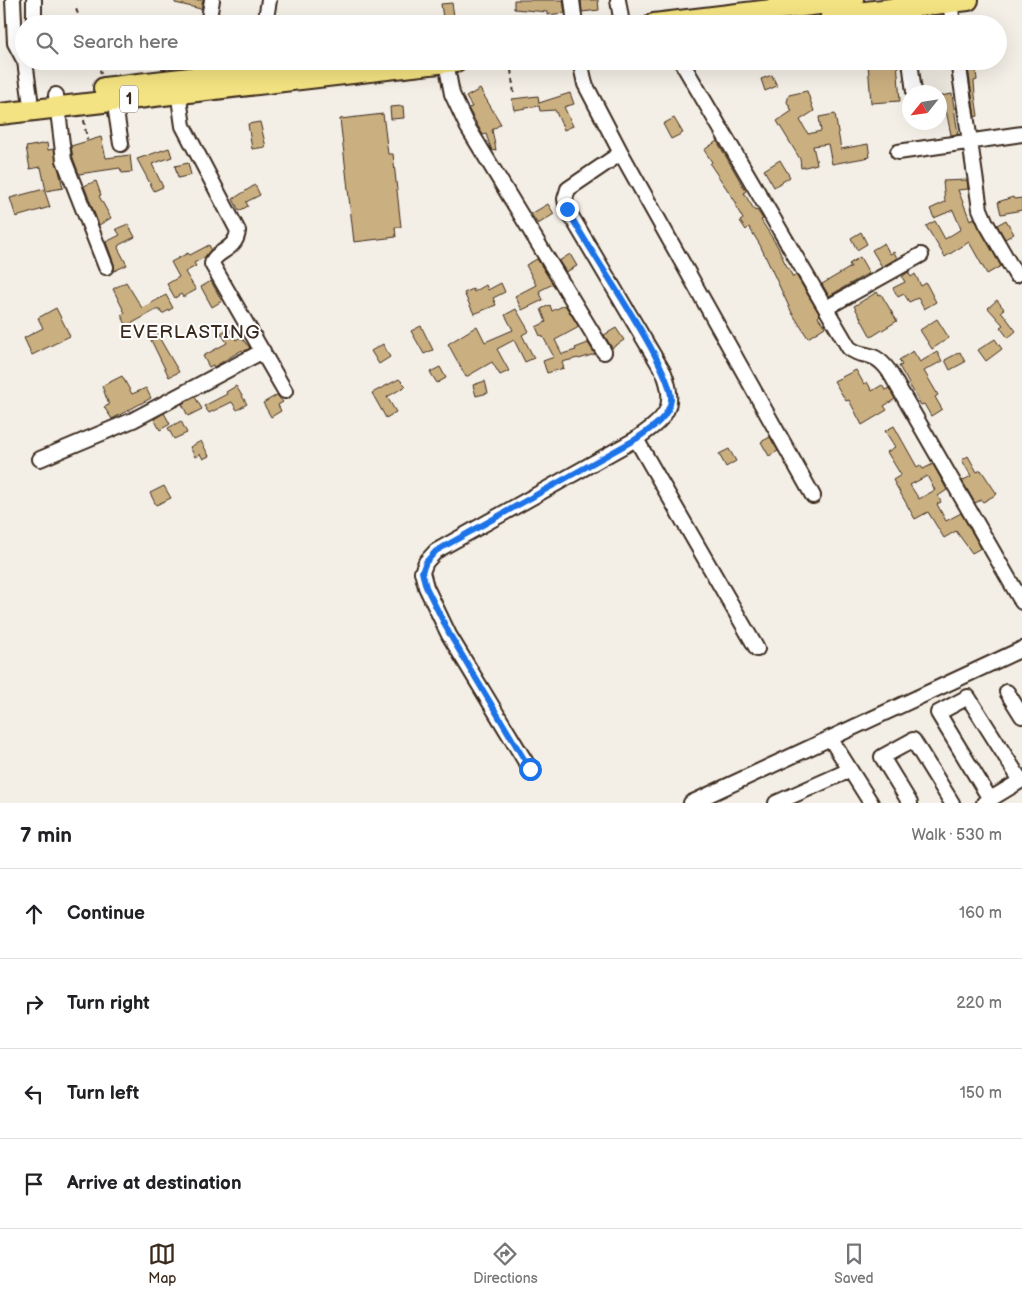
<!DOCTYPE html>
<meta charset="utf-8">
<style>
:root{--surface:#fff;--page:#f2f2f2;--text:#202124;--muted:#757577;--line:#e0e0e0;--accent:#3b2a1e}
body{margin:0;font-family:"Balsamiq Sans",sans-serif;background:var(--page);color:var(--text)}
.compass{position:absolute;left:902px;top:85px;width:45px;height:45px;border-radius:50%;background:var(--surface);box-shadow:0 5px 20px #0002;rotate:240deg}
.stop{position:absolute;width:15px;height:15px;margin:-11px;border:4px solid #1a73e8;border-radius:50%;background:#fff}
.stop.end{background:#1a73e8;border-color:#fff;box-shadow:0 1px 5px #0008}
.list{margin:0;padding:0;list-style:none}
h2{display:flex;justify-content:space-between;align-items:center;height:65px;margin:0;padding:0 20px;font-size:21px}
h2 small{font-size:16px;font-weight:400;color:var(--muted)}
.list li{display:grid;grid-template-columns:32px 1fr auto;gap:15px;align-items:center;box-sizing:border-box;height:90px;padding:0 20px;border-top:1px solid var(--line)}
.list b{display:block;font-size:19px;white-space:nowrap}
.list em{font-size:16px;font-style:normal;color:var(--muted)}
.icon{flex:none;width:28px;height:28px;fill:none;stroke:currentColor;stroke-width:2;stroke-linecap:round;stroke-linejoin:round}
.map{position:relative;flex:none;width:1022px;height:803px;overflow:hidden}
.search{position:absolute;background:var(--surface);box-shadow:0 5px 20px #0002;left:15px;right:15px;top:15px;height:55px;display:flex;align-items:center;gap:12px;box-sizing:border-box;padding:0 18px;border-radius:28px;color:var(--muted);font-size:19px}
.sheet{height:425px;background:var(--surface)}
nav{display:flex;justify-content:space-around;align-items:center;box-sizing:border-box;height:70px;border-top:1px solid var(--line);background:var(--surface);font-size:14px;color:var(--muted)}
nav a{display:grid;justify-items:center;gap:2px}
nav .on{color:var(--accent)}
.map>svg:first-child{display:block}
</style>
<div class="map">
<svg width="1022" height="803" viewBox="0 0 1022 803">
<rect width="100%" height="100%" fill="#f4efe6"/>
<filter id="ink" filterUnits="userSpaceOnUse"><feTurbulence type="fractalNoise" baseFrequency=".02" numOctaves="2"/><feDisplacementMap in="SourceGraphic" scale="10" xChannelSelector="R" yChannelSelector="G"/><feConvolveMatrix kernelMatrix="1 2 1 2 8 2 1 2 1" color-interpolation-filters="sRGB"/></filter>
<g filter="url(#ink)">
<path fill="#caaf80" stroke="#3b2a1e" fill-rule="evenodd" d="M 175,0 L 203,0 L 201,9 L 175,3 Z
M 514,0 L 563,0 L 565,13 L 547,15 L 547,12 L 514,9 Z
M 581,0 L 598,0 L 599,10 L 582,12 Z
M 452,3 L 454,16 L 443,18 L 441,4 Z
M 897,61 L 900,101 L 871,103 L 868,64 Z
M 967,61 L 975,61 L 977,80 L 974,81 L 975,95 L 978,116 L 975,117 Z
M 772,75 L 777,86 L 765,91 L 761,79 Z
M 480,89 L 501,124 L 492,130 L 496,150 L 492,151 L 486,134 L 483,135 L 468,108 L 472,107 L 466,97 Z
M 807,91 L 814,111 L 800,120 L 808,134 L 821,131 L 819,117 L 835,114 L 841,149 L 868,144 L 870,157 L 832,164 L 828,144 L 813,146 L 817,164 L 801,168 L 800,159 L 777,121 L 792,111 L 787,102 L 789,95 Z
M 570,93 L 574,104 L 564,107 L 573,126 L 564,130 L 555,110 L 540,111 L 539,106 L 514,110 L 512,99 L 538,96 L 539,103 Z
M 952,94 L 958,134 L 951,135 L 946,110 L 942,111 L 940,96 Z
M 403,106 L 404,118 L 391,119 L 390,107 Z
M 383,114 L 388,154 L 393,154 L 401,227 L 395,227 L 396,237 L 354,242 L 340,119 Z
M 674,118 L 683,133 L 671,139 L 663,124 Z
M 260,122 L 266,147 L 252,149 L 248,124 Z
M 101,137 L 106,158 L 130,155 L 132,172 L 122,173 L 120,168 L 79,174 L 73,158 L 71,146 Z
M 717,141 L 746,191 L 744,193 L 755,211 L 757,210 L 763,219 L 761,220 L 778,247 L 784,261 L 793,277 L 796,275 L 820,315 L 818,317 L 825,327 L 808,338 L 792,313 L 760,245 L 749,227 L 746,230 L 740,221 L 743,219 L 735,205 L 737,204 L 710,164 L 712,162 L 704,150 Z
M 47,143 L 48,150 L 54,149 L 63,188 L 46,191 L 41,167 L 30,169 L 26,147 Z
M 169,148 L 172,157 L 152,164 L 163,187 L 154,191 L 137,159 Z
M 780,160 L 790,177 L 774,187 L 764,170 Z
M 188,163 L 191,175 L 178,178 L 175,166 Z
M 967,180 L 968,189 L 958,190 L 970,220 L 974,218 L 1001,266 L 987,274 L 969,242 L 945,257 L 926,226 L 935,221 L 945,239 L 961,229 L 953,210 L 934,218 L 930,209 L 945,202 L 943,181 Z
M 96,181 L 101,195 L 99,196 L 111,218 L 99,225 L 84,186 Z
M 255,185 L 260,195 L 246,202 L 248,206 L 239,211 L 233,199 Z
M 44,189 L 50,207 L 16,217 L 10,198 Z
M 1013,197 L 1014,199 L 1022,198 L 1022,210 L 1001,214 L 998,202 Z
M 548,204 L 554,214 L 538,224 L 531,214 Z
M 1006,220 L 1014,234 L 1005,239 L 997,225 Z
M 128,224 L 135,237 L 119,245 L 118,248 L 127,265 L 114,271 L 114,264 L 106,242 L 120,235 L 116,229 Z
M 861,232 L 867,244 L 857,250 L 851,238 Z
M 884,243 L 890,254 L 894,252 L 897,258 L 882,267 L 872,250 Z
M 209,245 L 211,249 L 205,257 L 194,263 L 196,266 L 185,272 L 196,290 L 183,297 L 181,294 L 175,298 L 167,284 L 179,277 L 171,262 L 188,253 L 190,255 Z
M 570,254 L 577,266 L 566,272 L 559,261 Z
M 860,257 L 869,273 L 829,296 L 822,284 L 851,267 L 849,264 Z
M 537,259 L 553,284 L 539,291 L 543,300 L 522,310 L 515,296 L 536,285 L 526,265 Z
M 908,272 L 911,277 L 915,274 L 921,286 L 926,283 L 936,302 L 924,309 L 918,298 L 909,302 L 904,294 L 898,297 L 893,288 L 905,282 L 902,277 Z
M 211,281 L 222,301 L 212,307 L 201,287 Z
M 126,282 L 142,308 L 166,295 L 173,308 L 162,314 L 160,310 L 156,310 L 127,326 L 121,315 L 125,313 L 113,289 Z
M 501,283 L 505,292 L 493,298 L 496,305 L 474,314 L 464,293 L 473,289 L 474,292 L 486,285 L 488,290 Z
M 877,292 L 879,295 L 881,294 L 897,321 L 871,337 L 854,306 Z
M 997,300 L 1004,309 L 1001,311 L 1016,331 L 1008,338 L 1000,327 L 1003,325 L 988,308 Z
M 550,305 L 552,311 L 565,305 L 579,327 L 555,340 L 562,354 L 576,350 L 575,348 L 588,343 L 595,354 L 579,359 L 578,358 L 562,362 L 564,368 L 547,373 L 543,361 L 554,357 L 542,335 L 540,336 L 536,327 L 546,322 L 541,309 Z
M 56,308 L 70,336 L 32,355 L 24,338 L 43,328 L 38,318 Z
M 516,309 L 529,331 L 522,335 L 534,358 L 525,362 L 514,340 L 497,349 L 509,371 L 500,375 L 492,362 L 466,377 L 448,344 L 477,326 L 485,342 L 513,330 L 505,315 Z
M 937,319 L 949,338 L 932,349 L 920,330 Z
M 421,326 L 433,350 L 424,354 L 411,331 Z
M 229,328 L 236,340 L 241,337 L 250,348 L 243,352 L 242,350 L 214,367 L 213,365 L 209,367 L 203,356 L 227,343 L 221,333 Z
M 616,328 L 624,340 L 612,348 L 604,335 Z
M 157,334 L 179,372 L 169,377 L 150,338 Z
M 995,339 L 1002,349 L 986,361 L 978,350 Z
M 383,344 L 390,357 L 379,364 L 371,351 Z
M 913,351 L 920,362 L 937,352 L 942,361 L 924,371 L 938,395 L 935,397 L 942,409 L 931,416 L 924,404 L 921,405 L 899,366 L 902,365 L 899,360 Z
M 960,352 L 965,362 L 950,370 L 945,360 Z
M 440,367 L 446,378 L 437,383 L 430,372 Z
M 856,370 L 864,384 L 867,382 L 872,391 L 882,385 L 885,390 L 889,388 L 895,399 L 884,406 L 887,410 L 862,425 L 849,400 L 846,401 L 834,381 Z
M 122,376 L 132,394 L 146,388 L 151,398 L 112,419 L 104,407 L 109,405 L 102,386 Z
M 399,379 L 406,386 L 387,397 L 396,412 L 386,418 L 372,393 Z
M 485,381 L 488,393 L 476,396 L 473,385 Z
M 236,386 L 247,404 L 237,410 L 232,402 L 209,413 L 204,406 L 227,394 L 226,392 Z
M 277,395 L 283,402 L 278,405 L 281,411 L 271,417 L 263,403 Z
M 195,397 L 202,409 L 188,416 L 182,404 Z
M 164,413 L 170,424 L 160,430 L 154,419 Z
M 181,421 L 187,433 L 174,439 L 168,428 Z
M 894,426 L 917,467 L 920,465 L 923,469 L 933,464 L 947,490 L 938,496 L 941,502 L 937,504 L 946,521 L 961,513 L 981,548 L 972,553 L 956,531 L 944,538 L 928,512 L 915,519 L 893,480 L 901,475 L 887,452 L 895,447 L 885,431 ZM 927,476 L 935,490 L 919,499 L 910,485 Z
M 770,437 L 778,451 L 769,456 L 761,442 Z
M 201,441 L 209,456 L 203,459 L 200,454 L 195,457 L 190,447 Z
M 729,449 L 736,461 L 726,467 L 719,454 Z
M 968,456 L 977,472 L 981,470 L 997,494 L 983,502 L 981,500 L 975,503 L 962,481 L 971,476 L 962,460 Z
M 164,486 L 171,498 L 156,505 L 150,493 Z"/>
<g fill="none" stroke-linecap="round" stroke-linejoin="round">
<defs>
<path id="minor" d="M 13,0 L 15,43 L 24,60
M 572,0 L 575,24
M 618,0 L 622,24
M 950,2 L 953,24
M 903,8 L 905,24
M 34,24 L 34,0
M 208,24 L 212,0
M 265,24 L 269,0
M 25,61 L 30,98
M 206,61 L 207,76
M 580,61 L 585,84 L 621,153 L 813,496
M 681,61 L 849,348 C 864,360 872,348 889,371 L 1022,602
M 910,61 L 914,92
M 958,61 L 980,209 L 986,223 L 1016,275
M 446,62 L 452,94 L 467,126 L 604,352
M 177,84 L 183,126 L 238,231 C 236,251 214,251 212,264 L 285,391
M 113,92 L 121,144
M 56,95 L 64,160 L 106,267
M 898,152 L 1022,134
M 826,308 L 921,255
M 636,439 L 757,649
M 40,459 L 133,420 L 263,351
M 1007,692 L 1022,716
M 830,738 L 871,803
M 530,769 L 449,635 L 426,587 L 422,572 L 426,562 L 436,551 L 636,439 C 664,419 678,409 664,373 L 567,209 L 565,199 L 568,189 L 621,153
M 990,799 L 938,713 L 968,697 L 1021,781
M 691,803 L 1022,649
M 776,803 L 850,770
M 910,803 L 882,757 L 913,740 L 952,803
M 984,803 L 1022,780"/>
<path id="highway" d="M 831,16 L 968,0
M 654,24 L 853,0
M 104,88 L 336,61
M 0,114 L 456,61"/>
</defs>
<use href="#minor" stroke="#3b2a1e" stroke-width="18"/>
<use href="#highway" stroke="#3b2a1e" stroke-width="24"/>
<path stroke="#3b2a1e" stroke-width="2" stroke-dasharray="5 4" stroke-linecap="butt" d="M 76,9 L 82,24
M 98,61 L 101,74
M 143,61 L 144,69
M 510,61 L 514,94
M 84,120 L 87,140"/>
<use href="#minor" stroke="#fff" stroke-width="14"/>
<use href="#highway" stroke="#f4e382" stroke-width="20"/>
</g>
</g>
<g fill="none" stroke-linecap="round" stroke-linejoin="round" filter="url(#ink)">
<path stroke="#1a73e8" stroke-width="6" d="M 530,769 L 450,635 L 426,587 L 422,572 L 426,562 L 436,551 L 636,439 C 649,430 669,418 671,400 C 674,369 585,246 567,209"/>
</g>
<g text-anchor="middle" dominant-baseline="central" stroke-width="4" stroke-linejoin="round" paint-order="stroke">
<rect fill="#fff" stroke="#766a62" stroke-width="1" x="120" y="85.5" width="18" height="27" rx="4"/>
<g font-size="16" font-weight="bold" fill="#3b2a1e">
<text x="129" y="99">1</text>
</g>
<g font-size="19" letter-spacing="1" fill="#3b2a1e" stroke="#fff">
<text x="190" y="332">EVERLASTING</text>
</g>
</g>
</svg>
<svg class="compass" viewBox="-18 -18 36 36"><path d="M0-13l5 13h-10z" fill="#e53935"/><path d="M0 13l5-13h-10z" fill="#757577"/></svg>
<div class="stop" style="left:530px;top:769px"></div>
<div class="stop end" style="left:567px;top:209px"></div>
<div class="search"><svg class="icon" aria-label="search" viewBox="0 0 24 24"><circle cx="10" cy="10" r="6"/><path d="M15 15l6 6"/></svg>Search here</div>
</div>
<section class="sheet">
<h2>7 min<small>Walk · 530 m</small></h2>
<ul class="list">
<li><svg class="icon" aria-label="ahead" viewBox="0 0 24 24"><path d="M12 20V5M6 11l6-6 6 6"/></svg><div><b>Continue</b></div><em>160 m</em></li>
<li><svg class="icon" aria-label="right" viewBox="0 0 24 24"><path d="M7 20v-9h11M14 6l5 5-5 5"/></svg><div><b>Turn right</b></div><em>220 m</em></li>
<li><svg class="icon" aria-label="left" viewBox="0 0 24 24"><path d="M17 20v-9H6M10 6l-5 5 5 5"/></svg><div><b>Turn left</b></div><em>150 m</em></li>
<li><svg class="icon" aria-label="arrive" viewBox="0 0 24 24"><path d="M6 21V4h12l-3 4 3 4H6"/></svg><div><b>Arrive at destination</b></div></li>
</ul>
</section>
<nav>
<a class="on"><svg class="icon" aria-label="map" viewBox="0 0 24 24"><path d="M3 6l6-2 6 2 6-2v14l-6 2-6-2-6 2zM9 4v14M15 6v14"/></svg>Map</a>
<a><svg class="icon" aria-label="directions" viewBox="0 0 24 24"><path d="M12 3l9 9-9 9-9-9zM9 14v-3h6M13 9l2 2-2 2"/></svg>Directions</a>
<a><svg class="icon" aria-label="saved" viewBox="0 0 24 24"><path d="M7 4h10v16l-5-4-5 4z"/></svg>Saved</a>
</nav>
